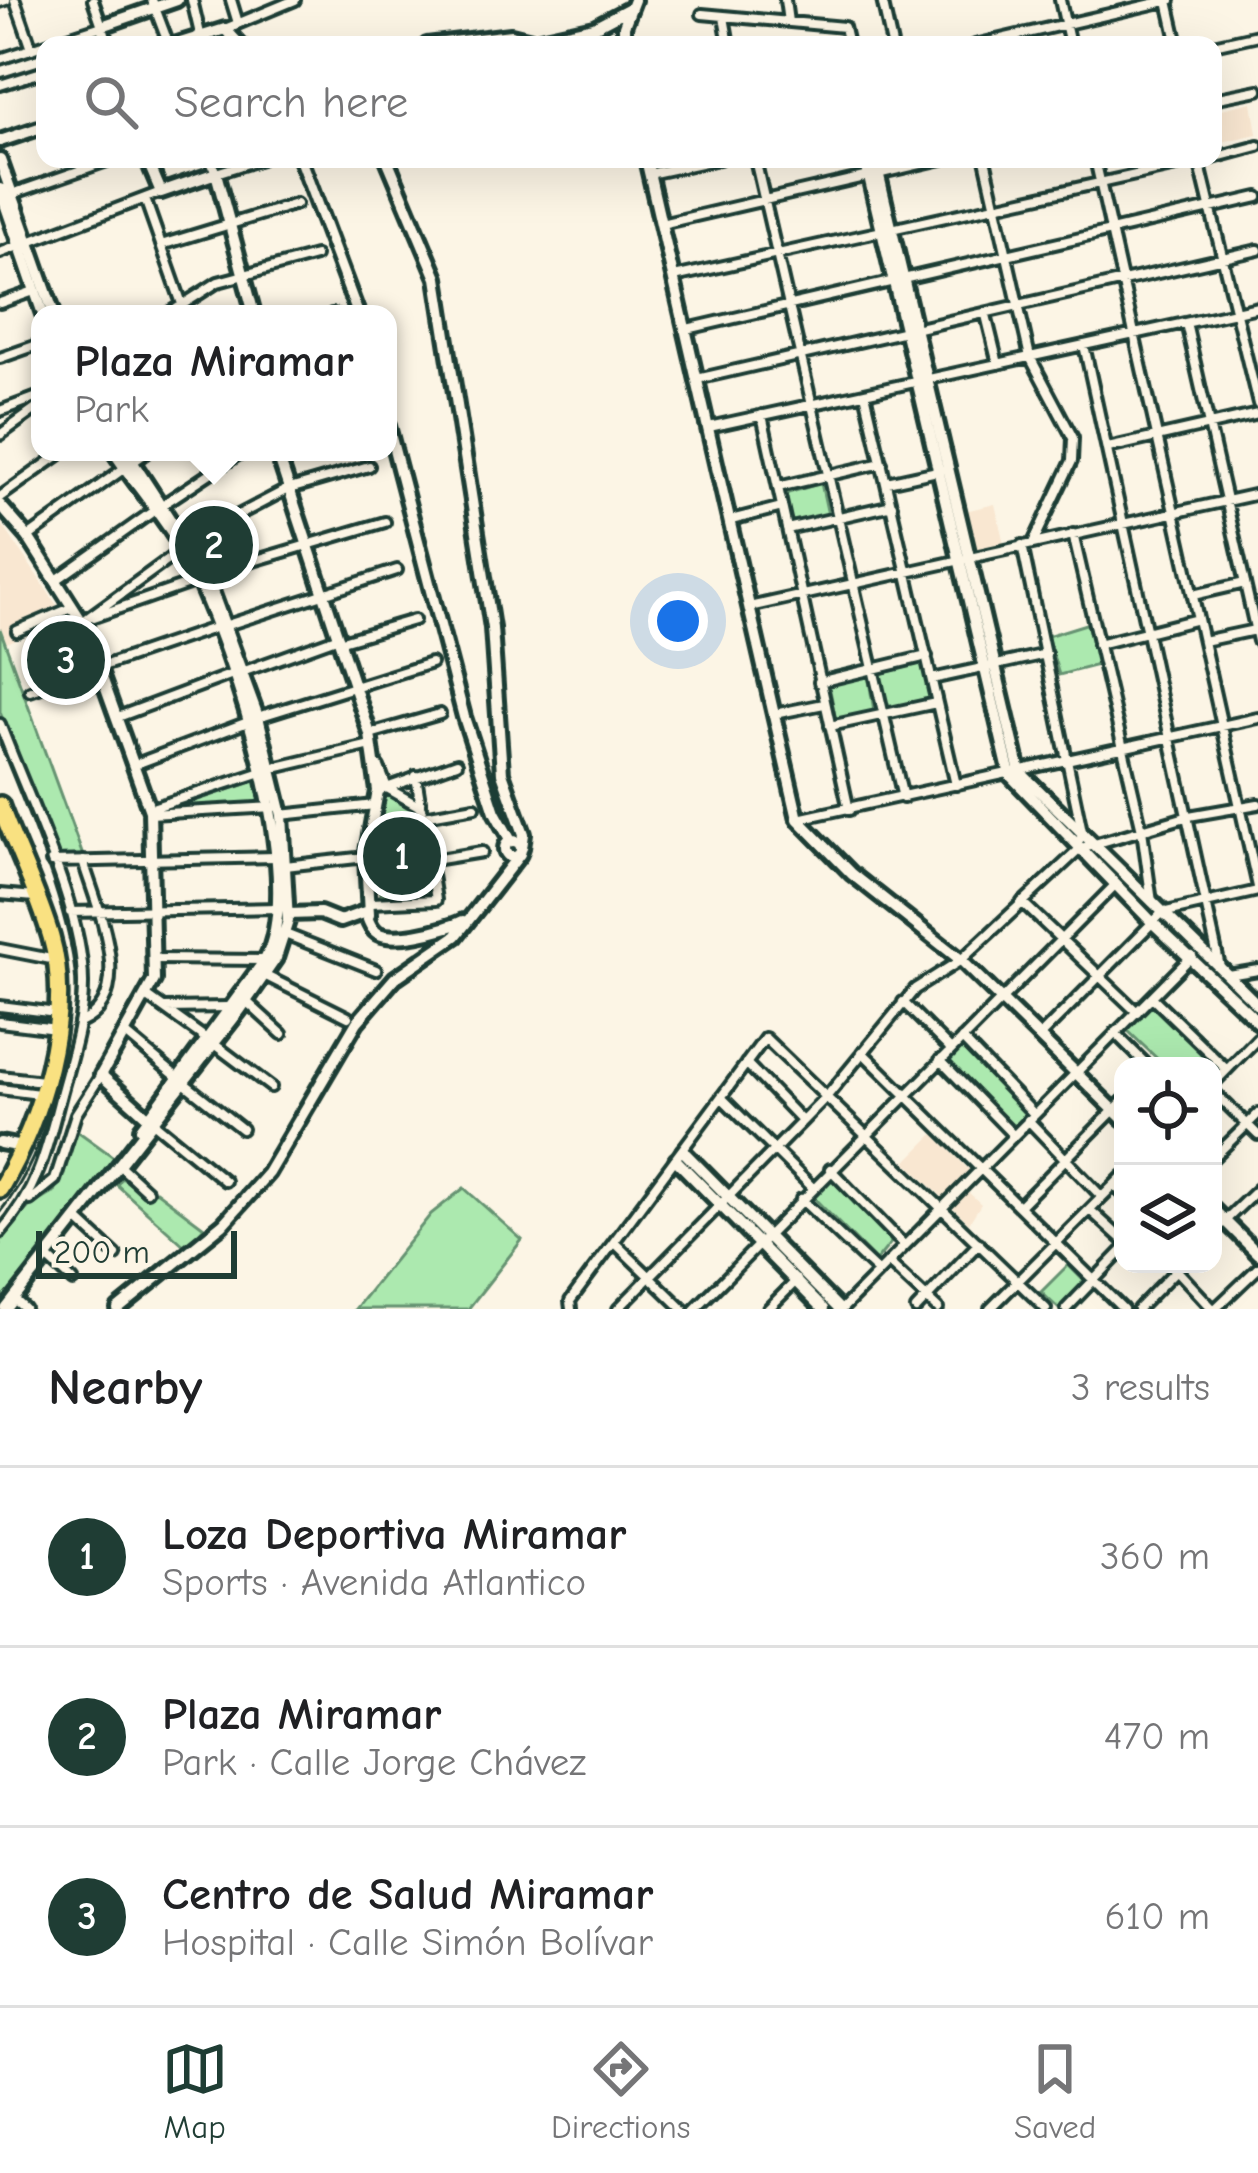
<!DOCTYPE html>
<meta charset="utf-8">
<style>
:root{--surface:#fff;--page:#f2f2f2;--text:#202124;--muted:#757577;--line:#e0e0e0;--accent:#1f3d34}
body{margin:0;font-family:"Comic Neue",sans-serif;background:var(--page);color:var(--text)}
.controls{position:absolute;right:36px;bottom:36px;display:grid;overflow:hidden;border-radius:24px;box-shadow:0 12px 48px #0002}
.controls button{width:108px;height:108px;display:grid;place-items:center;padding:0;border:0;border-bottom:3px solid var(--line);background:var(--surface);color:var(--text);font:60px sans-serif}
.scale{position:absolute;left:36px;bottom:30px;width:201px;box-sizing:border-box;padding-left:12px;border:6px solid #1f3d34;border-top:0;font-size:33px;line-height:42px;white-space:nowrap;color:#1f3d34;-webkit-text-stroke:9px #fcf5e5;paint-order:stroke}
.you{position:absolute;left:678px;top:621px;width:42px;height:42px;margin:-30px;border:9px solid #fff;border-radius:50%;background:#1a73e8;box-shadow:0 0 0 18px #1a73e833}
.badge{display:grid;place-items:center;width:78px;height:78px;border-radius:50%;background:var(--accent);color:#fff;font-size:39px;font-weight:700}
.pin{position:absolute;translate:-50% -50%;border:6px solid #fff;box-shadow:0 3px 12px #0006}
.popup{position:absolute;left:31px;top:305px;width:366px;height:156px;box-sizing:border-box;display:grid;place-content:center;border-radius:24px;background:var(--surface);filter:drop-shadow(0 3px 9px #0005);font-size:39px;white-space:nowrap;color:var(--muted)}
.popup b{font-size:45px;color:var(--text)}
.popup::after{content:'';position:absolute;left:50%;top:100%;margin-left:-24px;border:24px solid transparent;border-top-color:var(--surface)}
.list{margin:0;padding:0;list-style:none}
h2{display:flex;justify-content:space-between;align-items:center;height:156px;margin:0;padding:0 48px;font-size:51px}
h2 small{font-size:39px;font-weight:400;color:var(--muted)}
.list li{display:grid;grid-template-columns:78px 1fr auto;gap:36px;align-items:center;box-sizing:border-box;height:180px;padding:0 48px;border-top:3px solid var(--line)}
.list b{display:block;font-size:45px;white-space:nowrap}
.list p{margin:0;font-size:39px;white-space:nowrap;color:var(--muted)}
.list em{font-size:39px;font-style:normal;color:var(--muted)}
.icon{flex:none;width:66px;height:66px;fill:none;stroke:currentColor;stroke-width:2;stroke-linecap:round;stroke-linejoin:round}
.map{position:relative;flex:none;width:1258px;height:1309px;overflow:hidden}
.search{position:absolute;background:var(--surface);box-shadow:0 12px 48px #0002;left:36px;right:36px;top:36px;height:132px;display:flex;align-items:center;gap:30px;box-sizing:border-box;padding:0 42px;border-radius:24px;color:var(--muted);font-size:45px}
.sheet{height:696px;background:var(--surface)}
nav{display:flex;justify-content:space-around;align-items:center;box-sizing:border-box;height:168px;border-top:3px solid var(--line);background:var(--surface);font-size:33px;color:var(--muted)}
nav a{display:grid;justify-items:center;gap:6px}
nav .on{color:var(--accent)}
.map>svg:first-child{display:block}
</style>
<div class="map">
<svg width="1258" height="1309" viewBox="0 0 1258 1309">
<rect width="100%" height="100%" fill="#fcf5e5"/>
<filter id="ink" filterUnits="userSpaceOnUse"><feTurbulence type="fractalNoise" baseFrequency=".00833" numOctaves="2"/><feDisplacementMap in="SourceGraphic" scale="24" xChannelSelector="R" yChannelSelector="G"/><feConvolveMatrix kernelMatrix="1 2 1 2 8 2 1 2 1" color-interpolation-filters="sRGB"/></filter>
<g filter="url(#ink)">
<path fill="#f9e7d1" d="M 1252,102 L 1257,134 L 1213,144 L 1213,111 Z
M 995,504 L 1004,544 L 974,551 L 965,511 Z
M 0,521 L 65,617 L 4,644 L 0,629 Z
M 934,1134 L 978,1179 L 967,1191 L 981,1204 L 969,1223 L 906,1162 Z"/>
<path fill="#ace9af" stroke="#669372" stroke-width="3" d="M 821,483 L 828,515 L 792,523 L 785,494 Z
M 223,526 L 240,559 L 200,572 L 187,551 Z
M 1089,623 L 1098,665 L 1059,675 L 1047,636 Z
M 0,629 L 83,856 L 56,858 L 0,712 Z
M 923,663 L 930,702 L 889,713 L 879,674 Z
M 868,674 L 874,711 L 836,721 L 829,685 Z
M 258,780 L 262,803 L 187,807 L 186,804 Z
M 390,794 L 420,814 L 432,891 L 381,894 L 376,850 L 382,799 Z
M 1152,1004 L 1219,1067 L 1213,1075 L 1213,1066 L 1165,1066 L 1126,1029 Z
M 960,1046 L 1029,1114 L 1012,1130 L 946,1059 Z
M 76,1130 L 115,1158 L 6,1298 L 0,1293 L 0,1237 L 29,1207 L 54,1192 Z
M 832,1176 L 893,1240 L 876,1261 L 812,1196 Z
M 122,1178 L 148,1197 L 156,1191 L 204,1227 L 186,1247 L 117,1185 Z
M 464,1188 L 522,1240 L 468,1309 L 355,1309 L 431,1214 Z
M 1068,1265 L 1085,1282 L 1059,1309 L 1041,1292 Z"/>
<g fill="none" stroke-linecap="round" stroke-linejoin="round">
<defs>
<path id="street" d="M 15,0 L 32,49
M 152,0 L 169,45
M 192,0 L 200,34
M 231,0 L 238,23
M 785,0 L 788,22
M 882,0 L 892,45
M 1060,0 L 1070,45
M 1168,1 L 1178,45
M 0,2 L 6,0
M 702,14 L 844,27 L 848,45
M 724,17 L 729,45
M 225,29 L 295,0
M 975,45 L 1170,0
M 1213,45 L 1258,35
M 0,59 L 102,26 L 93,0
M 0,85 L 45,71
M 1213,99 L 1258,90
M 1213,158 L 1258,146
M 210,159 L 216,173 L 261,159
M 755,159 L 903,798
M 985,159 L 1030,357 L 1073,438 L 1072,461 L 1033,543
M 1095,159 L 1258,887
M 1199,161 L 1258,404
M 649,174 L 719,159
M 12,194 L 113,159
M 145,199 L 182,304
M 661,224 L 942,159
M 161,245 L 296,204
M 0,253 L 161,192
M 674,277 L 1208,159
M 0,303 L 34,291
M 168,314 L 218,282 L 315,256
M 332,314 L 333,314
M 986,315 L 998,364
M 1186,323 L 1258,641
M 687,329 L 1258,197
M 1084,345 L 1220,967
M 0,358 L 40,344
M 697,379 L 1258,250
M 865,393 L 956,785
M 0,411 L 40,396
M 762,415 L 849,810
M 709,427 L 1258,307
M 0,435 L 40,406
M 1108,448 L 1258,414
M 887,482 L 942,470
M 778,487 L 882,463
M 0,497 L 63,452
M 162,505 L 242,452
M 731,520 L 782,507
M 224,524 L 244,560
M 787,529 L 892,505
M 1073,534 L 1142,830 L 1152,902
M 28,537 L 147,452
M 1022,545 L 1083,836 L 1076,843
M 206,575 L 385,522
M 55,581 L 155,510
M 1193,595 L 1245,583
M 749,607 L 1258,494
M 94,617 L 197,581
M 82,622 L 206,532 L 286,490 L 369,466
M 224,626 L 397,570
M 17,631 L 71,608
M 342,641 L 414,620
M 1203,641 L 1255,630
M 1098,644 L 1198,619
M 242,672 L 339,637
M 932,679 L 1046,654
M 819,682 L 927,656
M 30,691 L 214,628
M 774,714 L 824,704
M 118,717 L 230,675
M 258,717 L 431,663
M 0,724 C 27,797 84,909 83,985 C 83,1025 69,1063 59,1102 C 46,1153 36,1193 0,1233
M 830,726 L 936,703
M 370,734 L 440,714
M 136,764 L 248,722
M 379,767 L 387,788 L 422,808
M 378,791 L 457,763
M 149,809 L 274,768 L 371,745
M 150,814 L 274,807
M 281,815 L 375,805
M 424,816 L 475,807
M 798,819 L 1258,718
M 433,860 L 482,852
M 51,862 L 276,857
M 285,866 L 366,857
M 0,894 L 35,897
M 1022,902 L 1137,1012
M 371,903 L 436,900 L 416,776
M 70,912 L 279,908
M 285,934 L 376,970
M 0,949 L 56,960
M 155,959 L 265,960
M 264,975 L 348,1017
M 1228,975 L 1258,970
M 148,997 L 205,1038
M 1152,997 L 1226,1069
M 246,1001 L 282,1034
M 903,1002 L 951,1050
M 0,1006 L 57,1013
M 165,1008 L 229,1007
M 0,1022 L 56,1029
M 80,1023 C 139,997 96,905 83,861
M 1115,1033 L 1148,1066
M 127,1035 L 176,1076
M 1040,1036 L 1162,913 L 1258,891
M 962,1039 L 1034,1114
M 214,1044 L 271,1087
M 862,1052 L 1123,1309
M 940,1060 L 1013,1135
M 746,1063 L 802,1121
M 0,1076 L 43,1081
M 184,1083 L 242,1129
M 1213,1084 L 1258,1038
M 0,1089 L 39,1094
M 1213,1091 L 1258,1135
M 721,1097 L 813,1188
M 1028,1120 L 1101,1196
M 153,1122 L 225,1181
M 1213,1158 L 1258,1114
M 118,1164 L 147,1191
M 830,1169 L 903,1244
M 1114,1185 L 1123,1194
M 801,1199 L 878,1272
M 30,1200 L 55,1180 L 76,1114 L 101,1075
M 1019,1206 L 1123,1101
M 1090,1210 L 1123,1240
M 77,1219 L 116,1255
M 1213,1232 L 1258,1189
M 616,1244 L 683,1309
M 47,1257 L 73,1281
M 888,1262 L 938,1309
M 1171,1264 L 1213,1309
M 14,1299 L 25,1309
M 571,1309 L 570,1301 L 765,1038 L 1046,1309
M 618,1309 L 828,1095 L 915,989 L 961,960 L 1081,848 L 1189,816 L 1258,804
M 695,1309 L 1116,884
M 768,1309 L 797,1280
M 842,1309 L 1192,956
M 916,1309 L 979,1243
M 990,1309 L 1123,1176
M 1066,1309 L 1123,1250
M 1138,1309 L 1182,1264
M 1215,1309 L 1258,1268"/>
<path id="secondary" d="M 540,39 L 594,27 L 630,8
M 107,45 L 102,26 L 177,0
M 174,45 L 225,29 L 240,45
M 427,45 L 511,35 L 552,45
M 624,45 L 624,26 L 634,0
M 0,141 L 45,126
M 147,159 L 161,192 L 216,173 L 254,314
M 300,159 L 358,314
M 387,159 L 437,278 L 492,628 L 502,773 L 524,834 L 522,848
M 646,159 L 798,819 L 852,874 L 961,960 L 1123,1119
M 865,159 L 1010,775 L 1152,922 L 1258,1022
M 875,159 L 1020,772 L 1258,1005
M 0,160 L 54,314
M 0,189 L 43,314
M 388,426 L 464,717 L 495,812 L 511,841
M 114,452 C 139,490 172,526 192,567 C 232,649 309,877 265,960 L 141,1129
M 277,452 L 370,734 L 378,791 L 366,857 L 369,915
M 0,505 L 28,537 L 82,622 L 150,811 L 154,980 L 101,1075 L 151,1120
M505 849a8 8 0 1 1 16 0a8 8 0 1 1-16 0Z
M 289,914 L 320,913 L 340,921 L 365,912 C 368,918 369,925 374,930 C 386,946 448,929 463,921
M 0,1143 L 22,1147
M 683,1151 L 839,1309
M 676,1160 L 823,1309
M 1213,1209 L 1258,1254
M 6,1309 L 240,1010 L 276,958 L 288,921 L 282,815 L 258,717 L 206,575 L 126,452
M 118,1309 L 223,1224 L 268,1173 L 357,1022 L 395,978 L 456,936 L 520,854"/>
<path id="highway" d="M 0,805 C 16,849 38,892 51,937 C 74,1017 41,1119 0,1189"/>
</defs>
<use href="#street" stroke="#1f3d34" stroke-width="16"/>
<use href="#secondary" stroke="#1f3d34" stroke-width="20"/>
<use href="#highway" stroke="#1f3d34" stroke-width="24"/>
<use href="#street" stroke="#fcf5e5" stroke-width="8"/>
<use href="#secondary" stroke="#fcf5e5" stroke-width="10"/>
<use href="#highway" stroke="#f9e181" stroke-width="15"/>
<path stroke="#1f3d34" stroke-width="3" d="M 0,744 C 26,808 76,923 76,990 C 76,1026 63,1062 53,1097 C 41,1142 29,1176 0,1212"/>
</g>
</g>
</svg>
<div class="controls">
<button><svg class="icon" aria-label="locate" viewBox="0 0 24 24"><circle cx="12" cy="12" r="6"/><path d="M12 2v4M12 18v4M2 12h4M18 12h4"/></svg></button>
<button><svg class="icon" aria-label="layers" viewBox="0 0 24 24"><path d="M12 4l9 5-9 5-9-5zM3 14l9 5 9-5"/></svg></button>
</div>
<div class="scale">200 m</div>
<div class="you"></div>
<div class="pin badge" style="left:402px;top:856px">1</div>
<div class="pin badge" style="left:214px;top:545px">2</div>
<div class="popup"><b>Plaza Miramar</b>Park</div>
<div class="pin badge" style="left:66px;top:660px">3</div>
<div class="search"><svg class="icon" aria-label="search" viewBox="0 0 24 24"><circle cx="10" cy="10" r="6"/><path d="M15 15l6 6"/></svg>Search here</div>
</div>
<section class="sheet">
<h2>Nearby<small>3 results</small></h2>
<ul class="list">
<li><span class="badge">1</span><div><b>Loza Deportiva Miramar</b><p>Sports · Avenida Atlantico</p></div><em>360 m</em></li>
<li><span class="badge">2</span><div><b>Plaza Miramar</b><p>Park · Calle Jorge Chávez</p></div><em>470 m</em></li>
<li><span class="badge">3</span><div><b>Centro de Salud Miramar</b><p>Hospital · Calle Simón Bolívar</p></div><em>610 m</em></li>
</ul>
</section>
<nav>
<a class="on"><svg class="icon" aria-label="map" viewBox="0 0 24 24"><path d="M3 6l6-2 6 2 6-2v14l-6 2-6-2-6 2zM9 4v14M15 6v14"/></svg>Map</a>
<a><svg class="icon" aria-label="directions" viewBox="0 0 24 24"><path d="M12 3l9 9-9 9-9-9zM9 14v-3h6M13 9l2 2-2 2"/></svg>Directions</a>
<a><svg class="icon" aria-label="saved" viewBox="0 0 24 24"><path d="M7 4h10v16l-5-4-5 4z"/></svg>Saved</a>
</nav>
